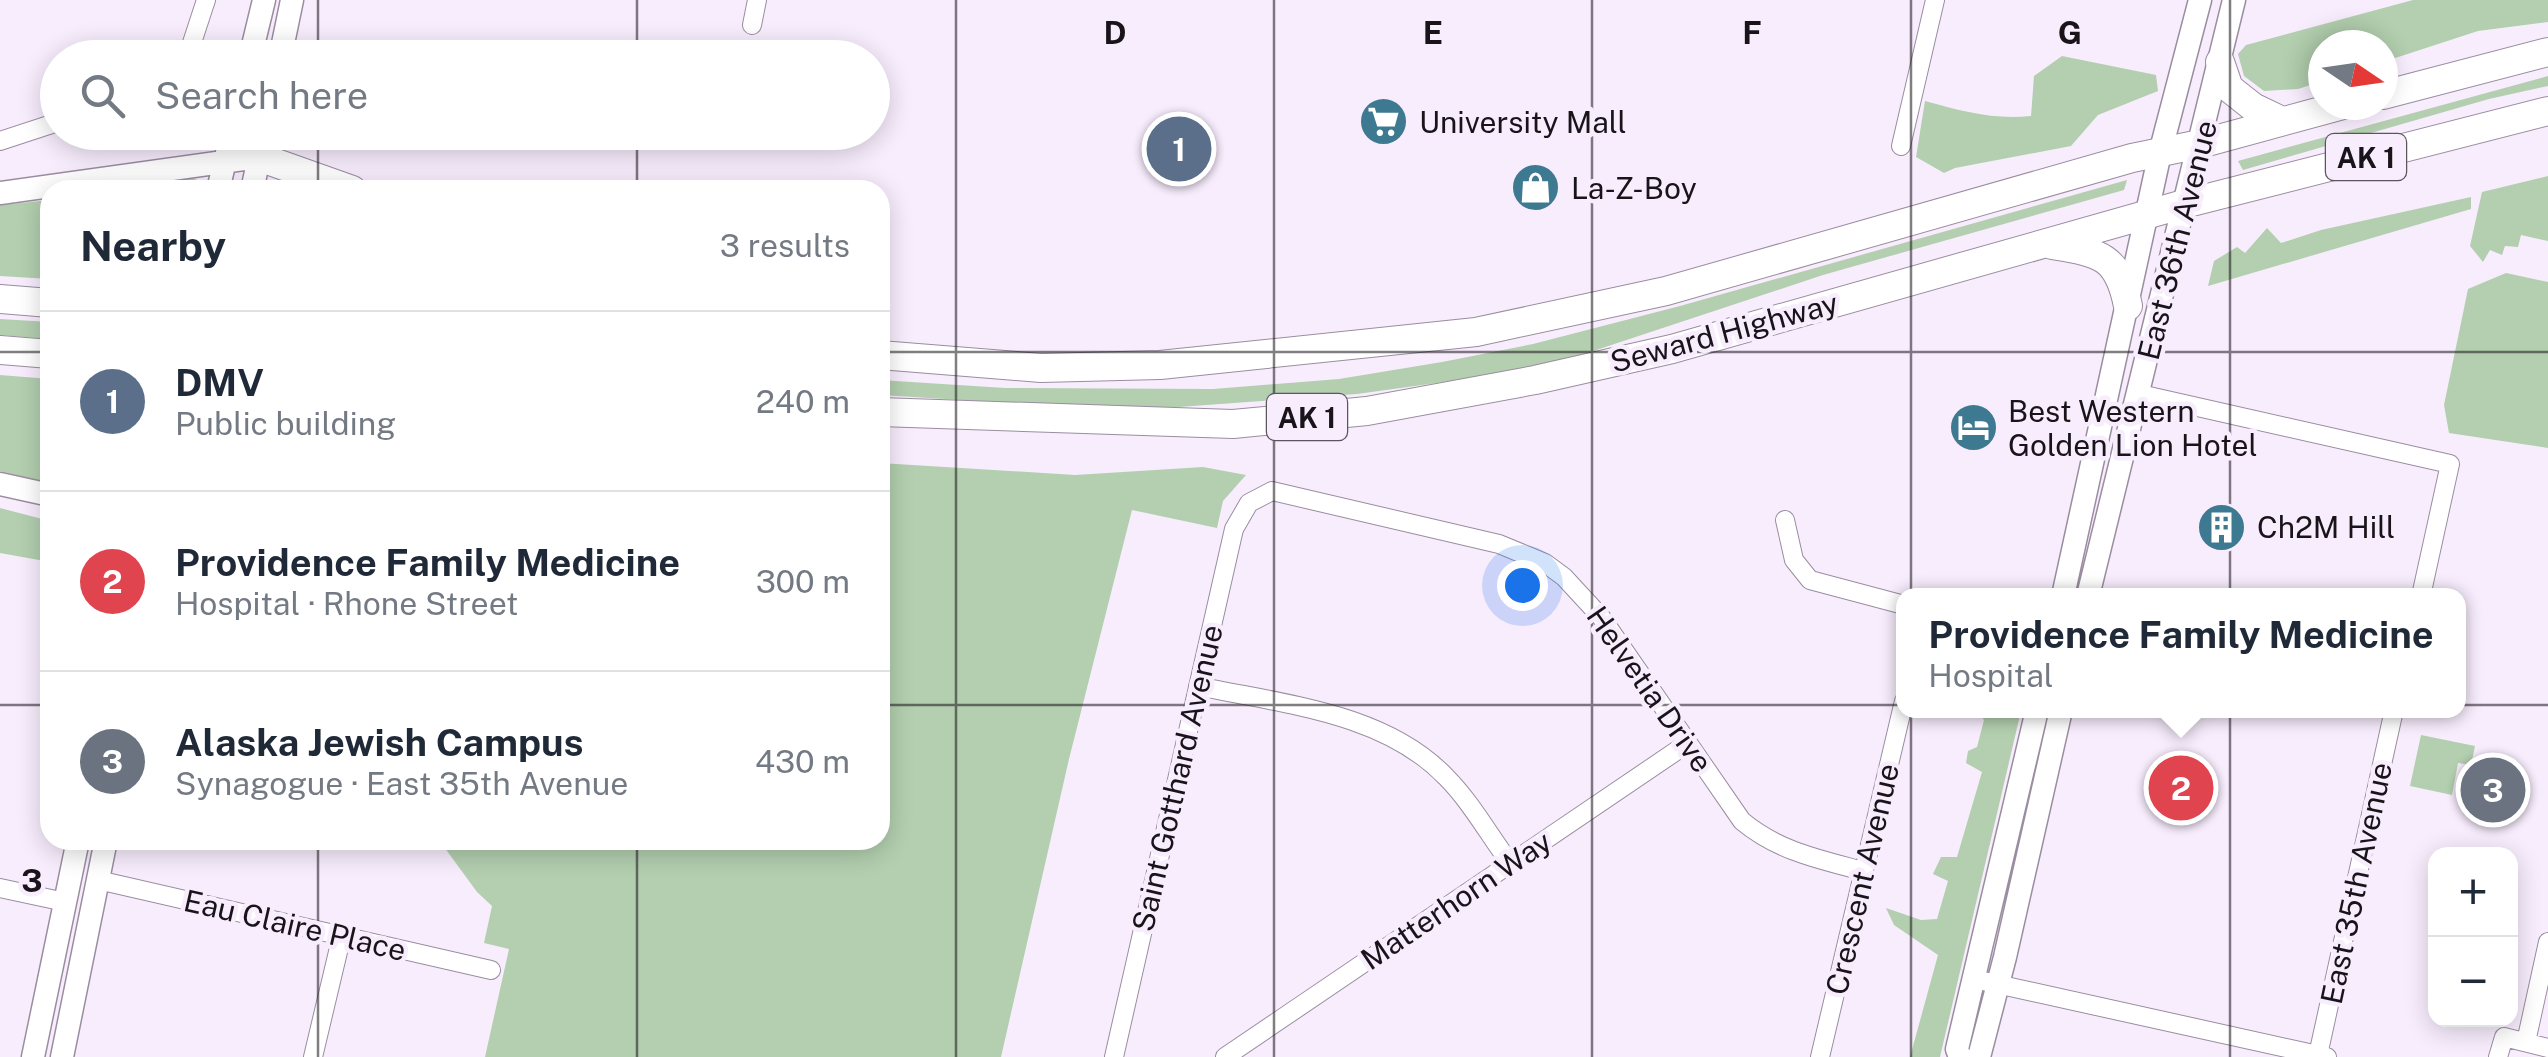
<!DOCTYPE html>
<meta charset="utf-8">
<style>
:root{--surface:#fff;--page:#f2f2f3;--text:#1f2937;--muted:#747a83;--line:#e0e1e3;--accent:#3e7992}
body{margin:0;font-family:"Public Sans",sans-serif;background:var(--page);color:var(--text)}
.controls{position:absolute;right:30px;bottom:30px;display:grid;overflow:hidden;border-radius:20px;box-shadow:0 5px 25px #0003}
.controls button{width:90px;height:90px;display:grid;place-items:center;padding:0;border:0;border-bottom:2px solid var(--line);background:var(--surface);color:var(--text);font:50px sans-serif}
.compass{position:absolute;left:2308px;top:30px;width:90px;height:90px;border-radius:50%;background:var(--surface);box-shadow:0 5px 25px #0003;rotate:103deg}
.you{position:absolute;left:1522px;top:585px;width:35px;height:35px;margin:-25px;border:8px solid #fff;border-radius:50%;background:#1a73e8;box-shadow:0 0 0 15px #1a73e833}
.badge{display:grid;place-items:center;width:65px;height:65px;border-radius:50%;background:var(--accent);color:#fff;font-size:32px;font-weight:700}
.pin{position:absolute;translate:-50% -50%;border:5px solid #fff;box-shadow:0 2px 10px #0006}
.popup{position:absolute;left:1896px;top:588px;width:570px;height:130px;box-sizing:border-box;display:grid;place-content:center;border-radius:20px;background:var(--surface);filter:drop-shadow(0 2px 8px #0005);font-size:32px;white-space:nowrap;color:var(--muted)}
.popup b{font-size:38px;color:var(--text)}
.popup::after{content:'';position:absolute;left:50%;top:100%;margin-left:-20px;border:20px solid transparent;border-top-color:var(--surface)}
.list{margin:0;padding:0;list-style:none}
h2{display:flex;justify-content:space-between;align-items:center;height:130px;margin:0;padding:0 40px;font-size:42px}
h2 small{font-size:32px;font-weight:400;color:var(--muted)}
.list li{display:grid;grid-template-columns:65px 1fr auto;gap:30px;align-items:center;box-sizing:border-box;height:180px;padding:0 40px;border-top:2px solid var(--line)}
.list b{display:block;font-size:38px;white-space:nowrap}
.list p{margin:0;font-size:32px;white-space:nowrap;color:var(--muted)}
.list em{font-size:32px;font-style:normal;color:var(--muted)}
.icon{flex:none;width:55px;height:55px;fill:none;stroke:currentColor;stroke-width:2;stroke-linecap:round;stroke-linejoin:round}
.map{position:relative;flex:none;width:2548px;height:1057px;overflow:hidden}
.search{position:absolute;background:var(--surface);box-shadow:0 5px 25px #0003;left:40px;top:40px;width:850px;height:110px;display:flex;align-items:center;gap:25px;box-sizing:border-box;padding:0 35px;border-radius:55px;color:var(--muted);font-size:38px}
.panel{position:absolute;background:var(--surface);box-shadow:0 5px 25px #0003;left:40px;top:180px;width:850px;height:670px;border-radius:30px}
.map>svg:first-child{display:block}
</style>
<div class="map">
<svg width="2548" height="1057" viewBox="0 0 2548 1057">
<rect width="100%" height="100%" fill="#f8edfd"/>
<path fill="#b3cfaf" d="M 2413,0 L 2548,0 L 2548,22 L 2478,31 L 2383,62 L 2383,45 L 2323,45 L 2323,81 L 2298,89 L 2264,91 L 2244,76 L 2238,54 L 2246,45 Z
M 2062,56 L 2156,75 L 2158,91 L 2098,115 L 2071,146 L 1955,168 L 1944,173 L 1916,157 L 1925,101 C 1961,111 1993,120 2031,116 L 2034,76 Z
M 2548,76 L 2548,86 L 2489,99 L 2243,170 L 2238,161 Z
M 2548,176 L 2548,241 L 2521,235 L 2518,247 L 2505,246 L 2502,255 L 2490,250 L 2483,262 L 2470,246 L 2482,192 Z
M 192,178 L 205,183 L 204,190 L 117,190 Z
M 2127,180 L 2124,190 L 1823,275 L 1569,359 L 1480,377 L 1357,394 L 1179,407 L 1107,409 L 880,395 L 880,380 L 1005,388 L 1213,389 L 1339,379 L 1442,362 L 1533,344 L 1680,306 Z
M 2471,197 L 2471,209 L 2208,286 L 2214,261 L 2237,247 L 2245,253 L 2267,228 L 2281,243 L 2321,230 Z
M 50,200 L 50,279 L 0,276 L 0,205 Z
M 2506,273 L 2548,282 L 2548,448 L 2449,433 L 2444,405 L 2468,289 Z
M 0,319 L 50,322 L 50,339 L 0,335 Z
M 0,375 L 50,379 L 50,483 L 0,471 Z
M 880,463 L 1075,475 L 1203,467 L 1246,475 L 1223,501 L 1217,528 L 1132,510 L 1069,759 L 1001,1057 L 485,1057 L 509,949 L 484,943 L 492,906 L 477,892 L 439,840 L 880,840 Z
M 0,508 L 50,521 L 50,562 L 0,553 Z
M 1977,711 L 2021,711 L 1940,1057 L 1910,1057 L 1938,955 L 1894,925 L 1886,908 L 1921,920 L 1937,919 L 1948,881 L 1933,874 L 1941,857 L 1957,857 L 1982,772 L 1966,763 L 1968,751 L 1977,747 L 1984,720 Z
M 2421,735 L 2475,746 L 2471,765 L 2458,763 L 2452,795 L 2410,786 Z"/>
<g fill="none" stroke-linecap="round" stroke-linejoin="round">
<defs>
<path id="minor" d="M 752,25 L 757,0
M 187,58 L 206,0
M 0,141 L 58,122
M 1901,146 L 1935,0
M 2140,394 L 2450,464 L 2421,596
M 1785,520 L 1794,560 L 1810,580 L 1904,605
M 1198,686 C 1281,704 1384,712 1446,777 C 1471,802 1489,835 1510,863
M 98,880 L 491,970
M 0,888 L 65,902
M 1974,979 L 2327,1057
M 2526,1042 L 2548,942
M 2318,1055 L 2394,710
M 313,1057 L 342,935
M 1114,1057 L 1234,529 L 1249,503 L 1272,491 L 1499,544 L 1545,563 L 1564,577 L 1601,617 L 1742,821 C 1778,851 1818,859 1863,871
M 1225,1057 L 1688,743
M 1820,1057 L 1904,701
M 2498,1057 L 2504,1037 L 2548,1048"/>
<path id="major" d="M 250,58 L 264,0
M 280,58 L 292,0
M 218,190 L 232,132
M 252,190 L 265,132
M 0,193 L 259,157
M 0,484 L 50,495
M 2063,596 L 2160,153 L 2200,0
M 2088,596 L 2234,0
M 33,1057 L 78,840
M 62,1057 L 106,840
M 1960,1057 L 1957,1049 L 2037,710
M 1979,1057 L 2005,957 L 2061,710"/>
<path id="highway" d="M 2220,62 L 2229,88 L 2253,107 L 2282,121
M 2383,95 L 2548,52
M 259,157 L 352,190
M 2052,245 C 2100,253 2118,255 2128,306
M 0,299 L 50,303
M 0,350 L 50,354
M 880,355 L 1041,368 L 1160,365 L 1476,332 L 1666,291 L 2132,158 L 2200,144 L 2343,105
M 880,412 L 1233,424 L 1367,411 L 1535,380 L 1672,349 L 2184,204 L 2548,111"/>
</defs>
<use href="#minor" stroke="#9a8da0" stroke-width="20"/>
<use href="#major" stroke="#9a8da0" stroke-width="25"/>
<use href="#highway" stroke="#9a8da0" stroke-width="30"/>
<use href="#minor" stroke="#fff" stroke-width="18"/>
<use href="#major" stroke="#fff" stroke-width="22"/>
<use href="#highway" stroke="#fff" stroke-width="28"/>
</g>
<path fill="none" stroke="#18141a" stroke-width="2.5" stroke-opacity="0.55" d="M 318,0 L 318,58M 637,0 L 637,58M 956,0 L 956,1057M 1274,0 L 1274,1057M 1592,0 L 1592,1057M 1911,0 L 1911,1057M 2230,0 L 2230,1057M 318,132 L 318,190M 637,132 L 637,190M 0,352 L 50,352M 880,352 L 2548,352M 0,705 L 50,705M 880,705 L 2548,705M 318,840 L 318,1057M 637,840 L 637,1057"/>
<defs>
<symbol id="supermarket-disc" viewBox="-11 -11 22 22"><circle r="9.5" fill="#3e7992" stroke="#f8edfd"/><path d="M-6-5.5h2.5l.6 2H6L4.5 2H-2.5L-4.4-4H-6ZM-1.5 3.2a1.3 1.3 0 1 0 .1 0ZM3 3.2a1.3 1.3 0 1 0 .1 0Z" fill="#fff"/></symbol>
<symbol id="shop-disc" viewBox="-11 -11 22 22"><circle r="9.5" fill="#3e7992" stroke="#f8edfd"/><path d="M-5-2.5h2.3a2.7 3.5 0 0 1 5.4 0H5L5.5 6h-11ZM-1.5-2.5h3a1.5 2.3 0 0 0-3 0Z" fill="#fff"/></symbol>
<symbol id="hotel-disc" viewBox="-11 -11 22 22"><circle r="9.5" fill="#3e7992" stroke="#f8edfd"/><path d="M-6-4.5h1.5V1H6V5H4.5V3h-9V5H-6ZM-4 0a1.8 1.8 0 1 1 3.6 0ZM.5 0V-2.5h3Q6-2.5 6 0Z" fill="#fff"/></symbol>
<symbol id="building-disc" viewBox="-11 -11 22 22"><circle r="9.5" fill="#3e7992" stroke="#f8edfd"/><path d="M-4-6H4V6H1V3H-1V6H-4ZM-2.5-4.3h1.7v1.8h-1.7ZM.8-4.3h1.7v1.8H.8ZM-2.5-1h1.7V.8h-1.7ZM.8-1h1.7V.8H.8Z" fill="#fff"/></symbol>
</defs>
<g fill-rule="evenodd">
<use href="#supermarket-disc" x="1356" y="94" width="55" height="55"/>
<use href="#shop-disc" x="1508" y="160" width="55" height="55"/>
<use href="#hotel-disc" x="1946" y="400" width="55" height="55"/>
<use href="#building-disc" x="2194" y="500" width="55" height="55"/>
</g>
<g text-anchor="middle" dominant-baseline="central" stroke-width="9" stroke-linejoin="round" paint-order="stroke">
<g fill="#f8edfd" stroke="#5b555e" stroke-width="2.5">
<rect x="2326" y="134" width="80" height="46" rx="8"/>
<rect x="1267" y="394" width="80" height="46" rx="8"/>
</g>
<g font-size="28" font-weight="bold" fill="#18141a">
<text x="2366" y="157">AK 1</text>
<text x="1307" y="417">AK 1</text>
</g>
<g font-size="30" fill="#18141a" stroke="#f8edfd" text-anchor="start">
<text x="1419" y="122">University Mall</text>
<text x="1571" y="188">La-Z-Boy</text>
<text x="2008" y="411">Best Western<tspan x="2008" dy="34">Golden Lion Hotel</tspan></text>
<text x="2257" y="527">Ch2M Hill</text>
</g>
<g font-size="30" fill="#18141a" stroke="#f8edfd">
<text transform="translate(2177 240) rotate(-76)">East 36th Avenue</text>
<text transform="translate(1724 332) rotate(-15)">Seward Highway</text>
<text transform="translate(1650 689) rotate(55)">Helvetia Drive</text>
<text transform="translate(1177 778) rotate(-77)">Saint Gotthard Avenue</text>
<text transform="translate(1862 879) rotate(-77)">Crescent Avenue</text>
<text transform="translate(2356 883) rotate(-78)">East 35th Avenue</text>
<text transform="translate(1456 900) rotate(-34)">Matterhorn Way</text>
<text transform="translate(295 925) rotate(13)">Eau Claire Place</text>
</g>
</g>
<g font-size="32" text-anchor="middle" font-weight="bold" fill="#18141a" stroke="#f8edfd" stroke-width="9" stroke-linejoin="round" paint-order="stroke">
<text x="1115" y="44">D</text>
<text x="1433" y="44">E</text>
<text x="1752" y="44">F</text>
<text x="2070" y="44">G</text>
<text x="32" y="892">3</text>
</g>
</svg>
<div class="controls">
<button>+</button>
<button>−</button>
</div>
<svg class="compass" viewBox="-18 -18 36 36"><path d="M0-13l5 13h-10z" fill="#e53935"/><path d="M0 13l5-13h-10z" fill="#747a83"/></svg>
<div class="you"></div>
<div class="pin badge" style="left:1179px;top:149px;background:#5c6f8a">1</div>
<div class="pin badge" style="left:2181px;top:788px;background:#e0444e">2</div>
<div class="popup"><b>Providence Family Medicine</b>Hospital</div>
<div class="pin badge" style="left:2493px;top:790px;background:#6b7280">3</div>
<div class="search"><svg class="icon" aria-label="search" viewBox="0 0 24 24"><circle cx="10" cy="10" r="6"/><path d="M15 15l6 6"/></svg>Search here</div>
<section class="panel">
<h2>Nearby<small>3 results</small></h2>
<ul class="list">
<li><span class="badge" style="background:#5c6f8a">1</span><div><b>DMV</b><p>Public building</p></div><em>240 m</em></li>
<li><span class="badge" style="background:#e0444e">2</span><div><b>Providence Family Medicine</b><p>Hospital · Rhone Street</p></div><em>300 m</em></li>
<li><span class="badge" style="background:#6b7280">3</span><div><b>Alaska Jewish Campus</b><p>Synagogue · East 35th Avenue</p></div><em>430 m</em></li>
</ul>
</section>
</div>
